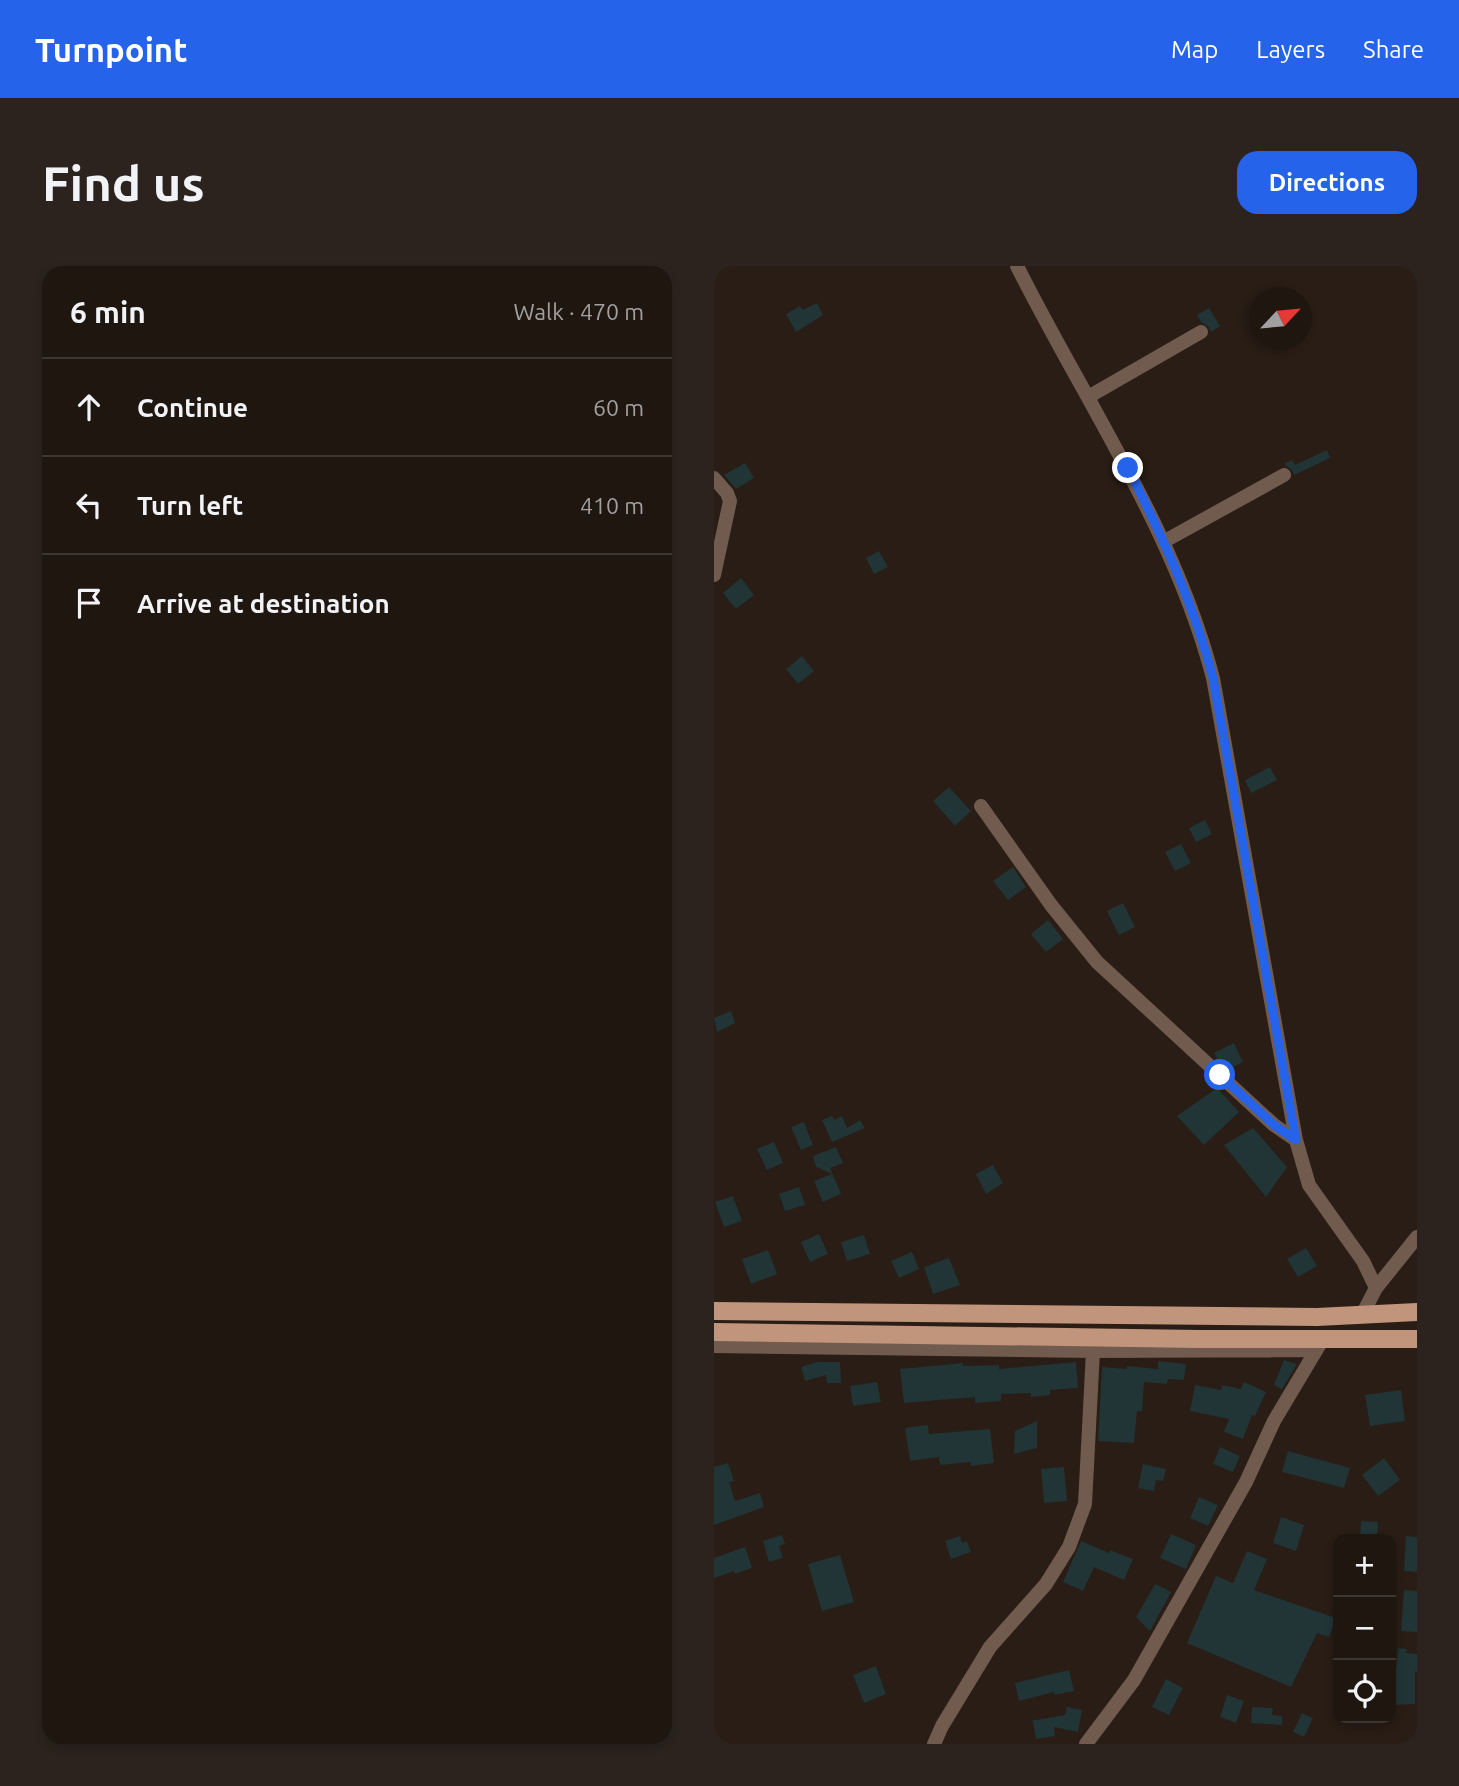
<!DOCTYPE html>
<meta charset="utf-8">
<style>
:root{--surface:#1f1610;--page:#2c231e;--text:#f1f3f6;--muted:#a19f9f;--line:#3c3530;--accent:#2563eb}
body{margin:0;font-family:Ubuntu,sans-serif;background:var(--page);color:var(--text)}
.controls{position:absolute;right:21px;bottom:21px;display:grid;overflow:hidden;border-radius:14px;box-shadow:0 4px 10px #0003}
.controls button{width:63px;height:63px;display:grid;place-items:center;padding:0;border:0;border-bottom:2px solid var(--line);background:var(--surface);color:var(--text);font:35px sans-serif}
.compass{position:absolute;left:535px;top:21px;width:63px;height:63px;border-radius:50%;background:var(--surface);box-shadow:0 4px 10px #0003;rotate:64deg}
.stop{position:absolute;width:21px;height:21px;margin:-16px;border:5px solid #2563eb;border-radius:50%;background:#fff}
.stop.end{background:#2563eb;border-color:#fff;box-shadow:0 2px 7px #0008}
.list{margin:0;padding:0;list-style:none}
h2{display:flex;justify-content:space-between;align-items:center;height:91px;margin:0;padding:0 28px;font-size:30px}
h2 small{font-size:23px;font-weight:400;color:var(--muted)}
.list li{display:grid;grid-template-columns:46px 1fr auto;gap:21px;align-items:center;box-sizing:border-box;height:98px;padding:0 28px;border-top:2px solid var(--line)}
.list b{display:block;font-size:26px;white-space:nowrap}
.list em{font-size:23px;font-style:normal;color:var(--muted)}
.icon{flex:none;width:38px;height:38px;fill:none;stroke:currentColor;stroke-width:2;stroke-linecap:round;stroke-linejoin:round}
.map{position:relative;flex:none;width:703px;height:1478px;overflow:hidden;border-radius:21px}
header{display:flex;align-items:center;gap:42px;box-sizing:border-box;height:98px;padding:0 35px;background:var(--accent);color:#fff}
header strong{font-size:33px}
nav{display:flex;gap:38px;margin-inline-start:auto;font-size:24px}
.intro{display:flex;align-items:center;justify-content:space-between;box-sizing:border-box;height:168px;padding:0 42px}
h1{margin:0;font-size:49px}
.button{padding:18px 32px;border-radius:21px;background:var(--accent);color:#fff;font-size:24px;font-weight:700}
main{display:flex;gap:42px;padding:0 42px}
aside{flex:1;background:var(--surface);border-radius:21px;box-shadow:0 4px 10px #0003}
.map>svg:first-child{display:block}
</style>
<header>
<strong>Turnpoint</strong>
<nav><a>Map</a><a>Layers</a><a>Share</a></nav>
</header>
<div class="intro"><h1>Find us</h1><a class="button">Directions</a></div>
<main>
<aside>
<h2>6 min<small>Walk · 470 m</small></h2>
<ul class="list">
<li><svg class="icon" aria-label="ahead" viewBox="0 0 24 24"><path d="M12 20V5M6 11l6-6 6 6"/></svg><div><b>Continue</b></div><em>60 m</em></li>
<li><svg class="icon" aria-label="left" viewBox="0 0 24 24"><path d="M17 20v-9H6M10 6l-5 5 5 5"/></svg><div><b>Turn left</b></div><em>410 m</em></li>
<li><svg class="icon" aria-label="arrive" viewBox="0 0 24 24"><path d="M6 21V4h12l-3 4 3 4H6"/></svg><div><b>Arrive at destination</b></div></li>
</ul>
</aside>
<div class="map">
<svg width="703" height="1478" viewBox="0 0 703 1478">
<rect width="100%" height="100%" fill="#291d15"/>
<path fill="#213436" d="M 103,37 L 109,49 L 82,66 L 72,48 L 86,40 L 89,44 Z
M 495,42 L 506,60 L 497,66 L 495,61 L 487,56 L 483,49 Z
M 613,184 L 616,192 L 580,209 L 578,204 L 570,198 L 578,194 L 581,199 Z
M 31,197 L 40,212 L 22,223 L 10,209 Z
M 165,285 L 174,301 L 160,308 L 152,292 Z
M 27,312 L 40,329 L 22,343 L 9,327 Z
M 88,390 L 100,405 L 84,418 L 72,403 Z
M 556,501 L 563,514 L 537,527 L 531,514 Z
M 235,521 L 257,545 L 241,560 L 219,535 Z
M 491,554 L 498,568 L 482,576 L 475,562 Z
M 467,578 L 477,597 L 461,605 L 451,586 Z
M 299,601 L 312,621 L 294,634 L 279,615 Z
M 409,637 L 421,661 L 405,669 L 393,645 Z
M 334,654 L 349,673 L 332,686 L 317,668 Z
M 17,745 L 21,757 L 3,766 L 0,752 Z
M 520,777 L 529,796 L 514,803 L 504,794 L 500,787 Z
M 503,822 L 525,846 L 490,879 L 463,850 Z
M 118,850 L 120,854 L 128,850 L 133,862 L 146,854 L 151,862 L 118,876 L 108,854 Z
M 90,856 L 99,879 L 87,884 L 77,861 Z
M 539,862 L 573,901 L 552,931 L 510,879 Z
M 60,876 L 69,897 L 53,904 L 43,883 Z
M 122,881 L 129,897 L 116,902 L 127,928 L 109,936 L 100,915 L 118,908 L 102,901 L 99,890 Z
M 279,899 L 289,917 L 272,928 L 262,908 Z
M 85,921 L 91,939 L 71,945 L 65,928 Z
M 19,930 L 28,955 L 10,961 L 1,936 Z
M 105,968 L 114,988 L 96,996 L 87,976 Z
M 150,969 L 156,988 L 133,995 L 127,976 Z
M 592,982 L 603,1000 L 584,1011 L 573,993 Z
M 54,984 L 63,1008 L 37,1018 L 28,993 Z
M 198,986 L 205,1003 L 185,1012 L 177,995 Z
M 235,992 L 246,1019 L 219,1028 L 210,1001 Z
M 570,1094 L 583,1098 L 568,1123 L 560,1119 Z
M 444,1095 L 472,1098 L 470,1114 L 454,1113 L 453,1118 L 430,1116 L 428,1145 L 423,1145 L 420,1177 L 384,1175 L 388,1101 L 413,1103 L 413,1100 L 444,1103 Z
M 103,1096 L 126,1096 L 127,1117 L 113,1117 L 112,1109 L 91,1115 L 87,1101 Z
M 362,1096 L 364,1122 L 336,1124 L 336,1129 L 317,1131 L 317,1127 L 287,1128 L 287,1135 L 261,1137 L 261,1131 L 190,1137 L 186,1103 L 249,1097 L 249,1100 L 285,1099 L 285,1103 Z
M 163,1116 L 167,1136 L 139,1140 L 136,1120 Z
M 530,1116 L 552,1126 L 541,1150 L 538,1149 L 529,1173 L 510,1166 L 515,1153 L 476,1145 L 481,1119 L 507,1124 L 508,1119 L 527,1123 Z
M 687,1124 L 691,1155 L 656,1160 L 651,1129 Z
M 323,1155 L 323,1182 L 300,1188 L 301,1165 Z
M 214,1159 L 215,1168 L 276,1163 L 280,1197 L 257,1200 L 257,1196 L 226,1199 L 225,1191 L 196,1195 L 191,1162 Z
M 506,1181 L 526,1190 L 519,1206 L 499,1198 Z
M 574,1185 L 636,1202 L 630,1222 L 568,1206 Z
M 670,1192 L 686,1214 L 664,1230 L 648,1209 Z
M 14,1197 L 20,1215 L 15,1216 L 21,1235 L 46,1227 L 50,1241 L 0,1259 L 0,1201 Z
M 429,1198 L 452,1203 L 449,1215 L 442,1214 L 440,1225 L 424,1222 Z
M 350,1201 L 353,1235 L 330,1237 L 327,1203 Z
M 485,1231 L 504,1239 L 494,1260 L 476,1252 Z
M 567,1251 L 590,1259 L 582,1285 L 559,1277 Z
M 647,1255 L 664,1256 L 663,1273 L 646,1273 Z
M 457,1268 L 482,1279 L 472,1303 L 446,1292 Z
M 68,1269 L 71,1278 L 65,1280 L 69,1292 L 55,1296 L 49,1275 Z
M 246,1270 L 248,1277 L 253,1275 L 257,1286 L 237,1293 L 231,1275 Z
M 692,1270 L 703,1271 L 703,1306 L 690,1305 Z
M 367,1275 L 395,1287 L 396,1284 L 419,1293 L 410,1314 L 380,1301 L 369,1325 L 349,1316 Z
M 31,1281 L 38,1302 L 21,1308 L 20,1305 L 0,1312 L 0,1292 Z
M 533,1285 L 553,1293 L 540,1324 L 622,1352 L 615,1371 L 603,1367 L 577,1421 L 473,1377 L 502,1310 L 519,1317 Z
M 126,1289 L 140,1336 L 108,1345 L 94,1298 Z
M 441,1318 L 457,1326 L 436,1365 L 422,1351 Z
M 690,1324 L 703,1325 L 703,1366 L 687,1365 Z
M 684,1382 L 693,1383 L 692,1387 L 703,1388 L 703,1406 L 701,1405 L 701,1438 L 677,1439 L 677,1415 L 681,1415 Z
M 162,1400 L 172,1428 L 150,1437 L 139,1409 Z
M 355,1404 L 360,1425 L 340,1429 L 340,1426 L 305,1435 L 301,1417 Z
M 452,1413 L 469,1422 L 455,1449 L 438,1441 Z
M 513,1429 L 530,1435 L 522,1457 L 506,1451 Z
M 353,1441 L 368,1444 L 364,1466 L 340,1461 L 341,1470 L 322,1473 L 319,1456 L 316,1455 L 351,1449 Z
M 538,1441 L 559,1442 L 558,1449 L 568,1450 L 568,1459 L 537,1457 Z
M 588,1447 L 599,1452 L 590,1471 L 579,1466 Z"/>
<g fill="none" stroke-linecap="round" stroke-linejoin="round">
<path stroke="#705b4e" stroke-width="14" d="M 303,0 C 371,136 460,263 499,412 L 582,874 L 595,919 L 649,995 L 662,1022
M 374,131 L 487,66
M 0,212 L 13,227 L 16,235 L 0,309
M 449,276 L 570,209
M 267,540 L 337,639 L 383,696 L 560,859 L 582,874
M 648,1049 L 662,1022 L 703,971
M 0,1080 L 379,1085 L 602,1084
M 220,1478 L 228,1460 L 276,1381 L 332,1318 L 355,1281 L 371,1238 L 379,1085
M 372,1478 L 420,1414 L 532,1216 L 560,1155 L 606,1078"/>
<path stroke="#c1957b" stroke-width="18" d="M 0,1045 L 603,1051 L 703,1046
M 0,1066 L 485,1073 L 703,1073"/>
</g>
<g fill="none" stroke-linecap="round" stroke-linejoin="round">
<path stroke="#2563eb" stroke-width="9" d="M 414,202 C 448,270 480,338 499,412 L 582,874 L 560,859 L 506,809"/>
</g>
</svg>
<div class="controls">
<button>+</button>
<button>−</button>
<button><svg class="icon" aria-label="locate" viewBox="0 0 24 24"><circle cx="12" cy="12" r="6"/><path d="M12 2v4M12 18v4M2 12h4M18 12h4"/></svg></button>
</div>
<svg class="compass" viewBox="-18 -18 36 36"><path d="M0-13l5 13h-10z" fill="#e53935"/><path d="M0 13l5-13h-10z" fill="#a19f9f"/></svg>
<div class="stop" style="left:506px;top:809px"></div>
<div class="stop end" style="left:414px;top:202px"></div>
</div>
</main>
